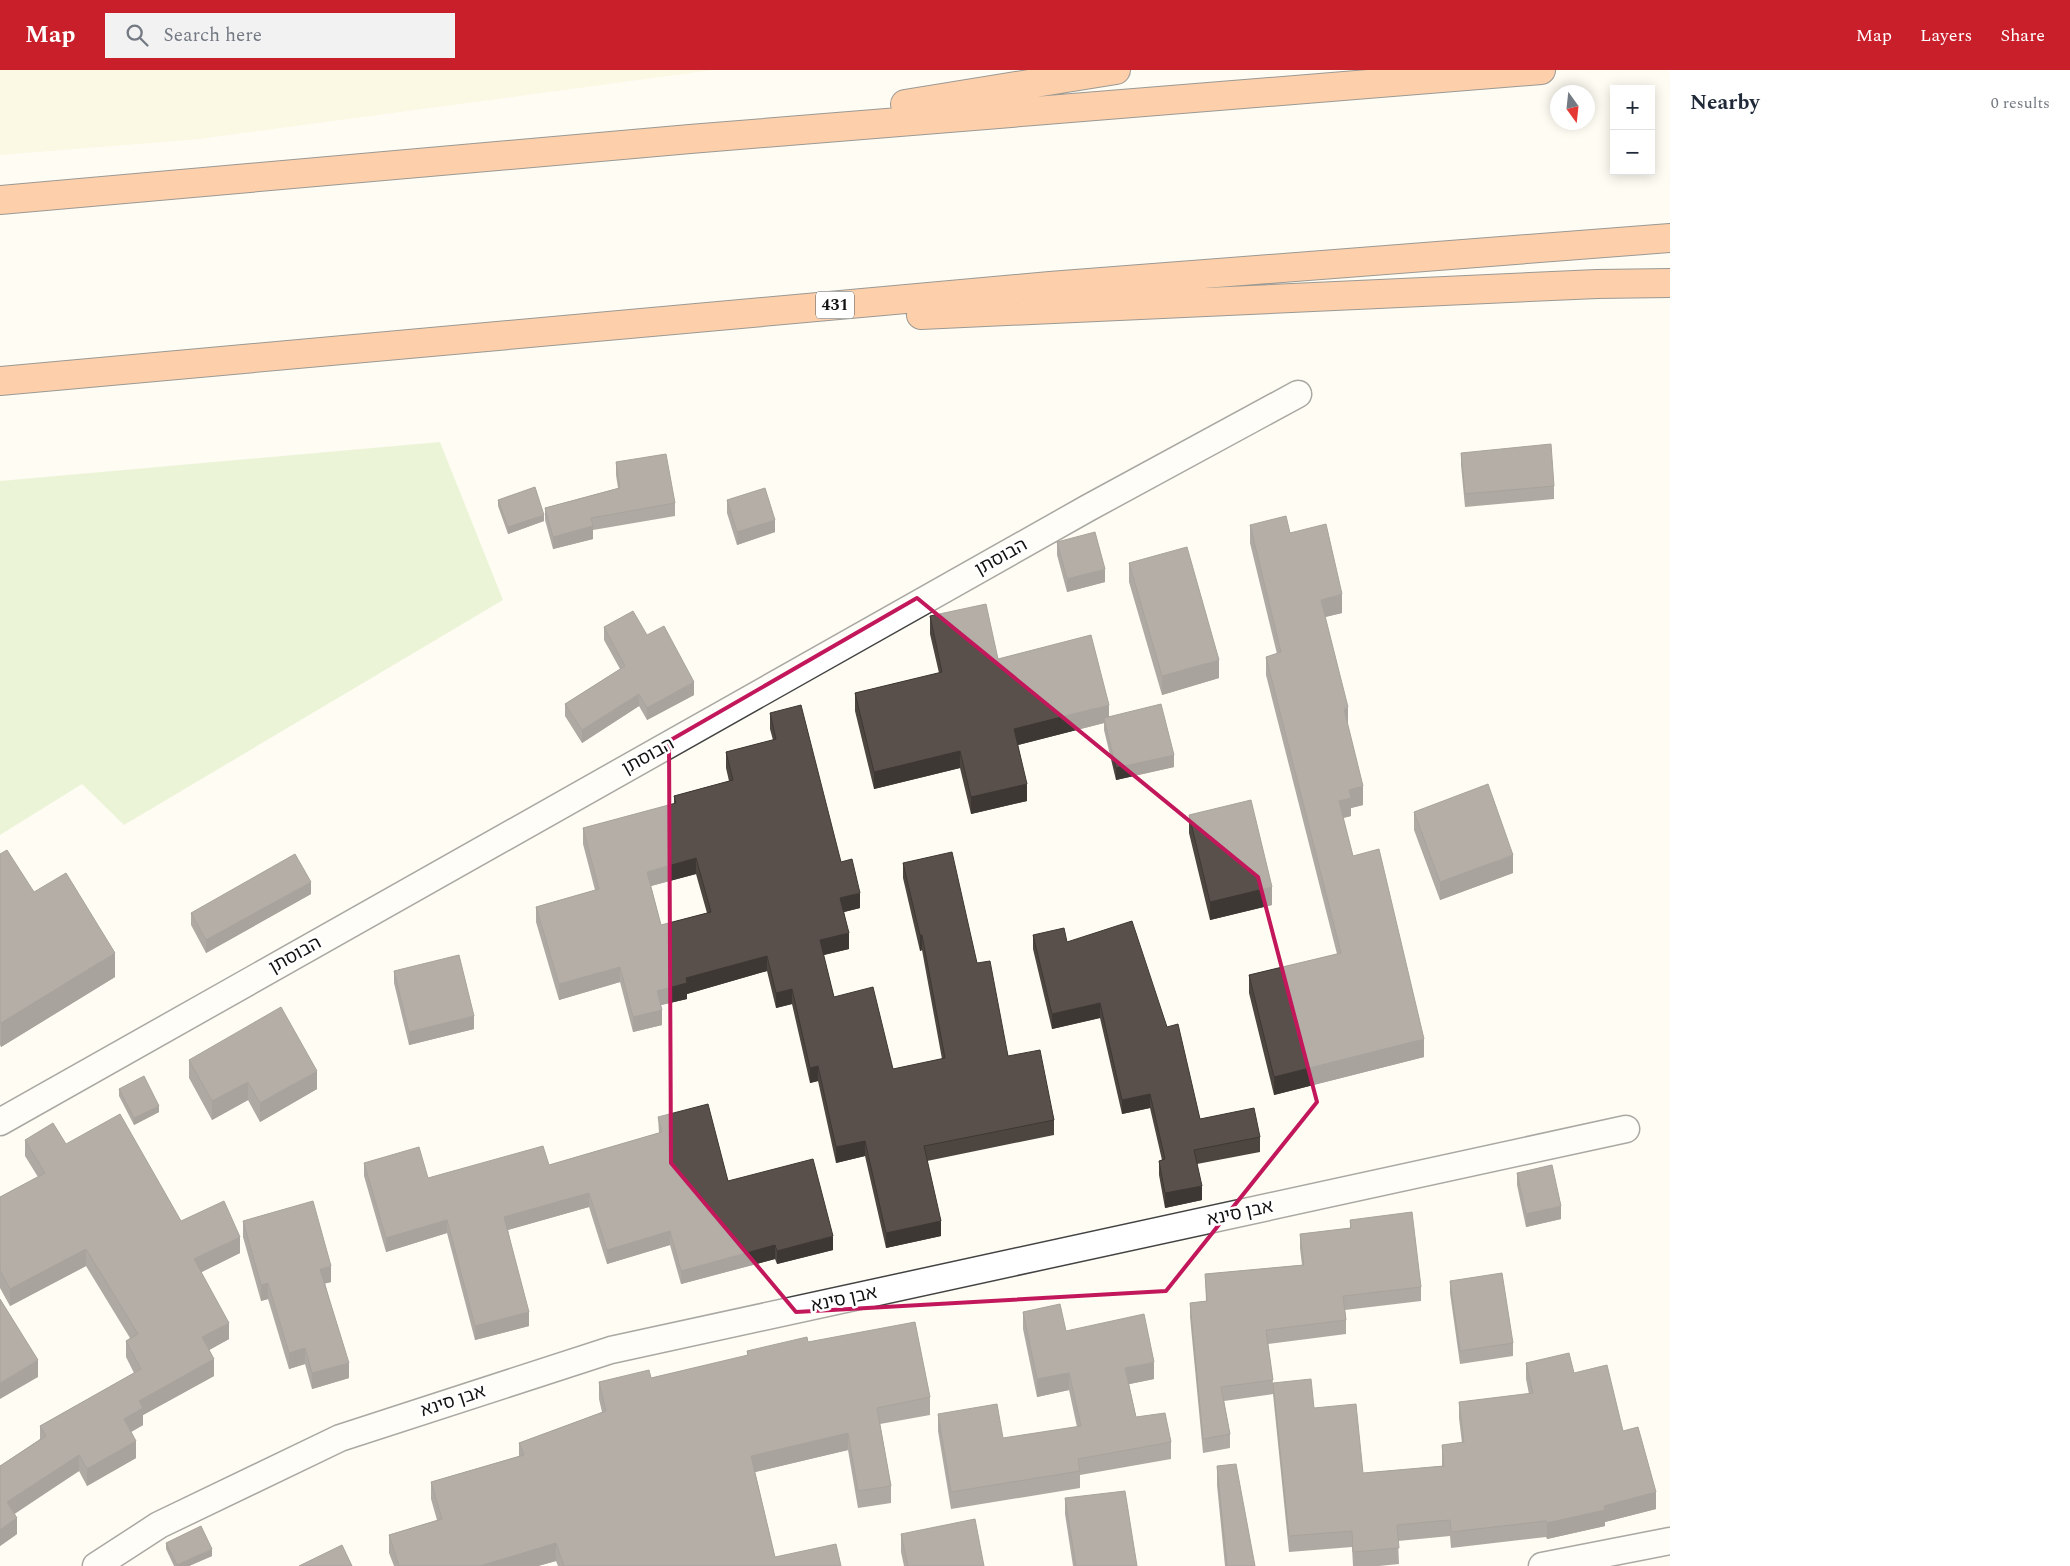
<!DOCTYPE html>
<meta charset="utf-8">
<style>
:root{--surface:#fff;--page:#f2f2f3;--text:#1f2937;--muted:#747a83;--line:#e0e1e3;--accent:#c91f2b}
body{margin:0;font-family:Spectral,"Noto Sans Hebrew",serif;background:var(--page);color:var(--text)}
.controls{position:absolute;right:15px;top:15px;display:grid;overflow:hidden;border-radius:0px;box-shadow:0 2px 12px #0003}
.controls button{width:45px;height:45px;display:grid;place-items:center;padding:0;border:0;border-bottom:1px solid var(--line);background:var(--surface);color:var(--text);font:25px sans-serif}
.compass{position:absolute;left:1550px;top:15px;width:45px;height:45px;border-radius:50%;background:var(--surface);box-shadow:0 2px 12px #0003;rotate:165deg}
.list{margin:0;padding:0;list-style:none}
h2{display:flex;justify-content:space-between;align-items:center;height:65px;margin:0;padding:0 20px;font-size:21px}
h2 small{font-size:16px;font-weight:400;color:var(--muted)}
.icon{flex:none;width:28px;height:28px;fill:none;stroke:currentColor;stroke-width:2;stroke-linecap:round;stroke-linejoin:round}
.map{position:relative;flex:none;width:1670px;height:1496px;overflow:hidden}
header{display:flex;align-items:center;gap:30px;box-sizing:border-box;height:70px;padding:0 25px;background:var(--accent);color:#fff}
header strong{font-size:24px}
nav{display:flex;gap:28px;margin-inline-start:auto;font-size:18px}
.search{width:350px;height:45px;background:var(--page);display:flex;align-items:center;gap:12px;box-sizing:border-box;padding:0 18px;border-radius:0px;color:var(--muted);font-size:19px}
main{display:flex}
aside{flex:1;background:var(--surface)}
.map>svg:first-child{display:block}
</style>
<header>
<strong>Map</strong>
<div class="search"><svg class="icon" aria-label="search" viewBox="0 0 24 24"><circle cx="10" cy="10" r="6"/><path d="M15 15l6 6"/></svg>Search here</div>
<nav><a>Map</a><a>Layers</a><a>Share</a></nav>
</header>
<main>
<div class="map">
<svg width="1670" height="1496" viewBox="0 0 1670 1496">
<rect width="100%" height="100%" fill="#fffcf3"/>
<path fill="#f7f3d1" d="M 0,0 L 712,0 L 199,69 L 0,85 Z"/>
<path fill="#d5ecb9" d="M 440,372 L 503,530 L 124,755 L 82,714 L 0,765 L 0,411 Z"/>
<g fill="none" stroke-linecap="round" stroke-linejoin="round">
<defs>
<path id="street" d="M 0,1052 L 1088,438 L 1298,324
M 96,1496 L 159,1455 L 340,1368 L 611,1280 L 1626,1059
M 1542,1496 L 1670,1471"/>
<path id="highway" d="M 905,34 L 1116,0
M 0,130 L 690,69 L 1541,0
M 921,245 L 1597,214 L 1670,213
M 0,311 L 1050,216 L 1670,168"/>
</defs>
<use href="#street" stroke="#434343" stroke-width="29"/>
<use href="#highway" stroke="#212121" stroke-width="30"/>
<use href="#street" stroke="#fff" stroke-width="26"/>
<use href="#highway" stroke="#fb9c54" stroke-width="28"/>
</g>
<path fill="#4d4540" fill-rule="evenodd" d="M 1461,383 L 1554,416 L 1554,429 L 1465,437 L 1461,395 Z
M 616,392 L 675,433 L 675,446 L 593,460 L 593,469 L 553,479 L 545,450 L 545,438 L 618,418 L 616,405 Z
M 498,430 L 544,451 L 508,464 L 498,436 Z
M 727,430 L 775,462 L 737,475 L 727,443 Z
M 1250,455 L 1290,463 L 1342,543 L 1325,547 L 1348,656 L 1363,735 L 1351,738 L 1351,746 L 1343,748 L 1353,786 L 1424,987 L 1274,1025 L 1249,923 L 1249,905 L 1337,884 L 1266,605 L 1266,587 L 1277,584 L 1250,473 Z
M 1057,472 L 1105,512 L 1067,522 L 1057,485 Z
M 1129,493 L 1219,608 L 1162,625 L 1129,512 Z
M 930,546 L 998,589 L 1109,646 L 1174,697 L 1116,710 L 1104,660 L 1104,653 L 1018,675 L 1027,731 L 971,744 L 960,698 L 874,719 L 855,641 L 855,623 L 939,603 L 930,564 Z
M 604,557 L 647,565 L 694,625 L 647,650 L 639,636 L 582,673 L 565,646 L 565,634 L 620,599 L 604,570 Z
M 770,643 L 841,792 L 860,838 L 844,842 L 849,879 L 823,885 L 834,927 L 893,999 L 942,989 L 922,880 L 920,881 L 903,808 L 903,793 L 977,893 L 1008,986 L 1054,1050 L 1054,1065 L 927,1091 L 941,1166 L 886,1178 L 865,1086 L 836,1093 L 818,1011 L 810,1013 L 792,934 L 776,938 L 767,901 L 687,924 L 687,929 L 661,935 L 662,955 L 633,962 L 620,912 L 559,930 L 536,852 L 536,837 L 595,820 L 583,774 L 583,758 L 674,734 L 674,726 L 729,711 L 726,698 L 726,682 L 773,670 L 770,659 ZM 696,804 L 707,843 L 661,855 L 651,816 Z
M 1414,742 L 1513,803 L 1440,830 L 1414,760 Z
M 1189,745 L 1272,835 L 1210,850 L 1189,763 Z
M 0,784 L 34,822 L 115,907 L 1,977 L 0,975 Z
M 311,824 L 206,883 L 191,855 L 191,843 Z
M 1033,865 L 1067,872 L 1167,957 L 1200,1049 L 1260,1067 L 1260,1082 L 1197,1094 L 1202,1130 L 1165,1138 L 1159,1105 L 1159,1091 L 1162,1090 L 1150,1038 L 1122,1044 L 1100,948 L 1052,959 L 1033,879 Z
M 394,901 L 474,959 L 409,975 L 394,913 Z
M 189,990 L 317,1019 L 260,1052 L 248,1030 L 212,1050 L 189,1008 Z
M 119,1019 L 159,1042 L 134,1055 L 119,1026 Z
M 658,1047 L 728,1111 L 833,1180 L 777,1194 L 775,1189 L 681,1214 L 670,1175 L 607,1194 L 589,1137 L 508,1160 L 529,1256 L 475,1270 L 447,1163 L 386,1182 L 364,1106 L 364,1093 L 428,1108 L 549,1095 L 659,1063 Z
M 25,1070 L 66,1074 L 181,1151 L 240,1183 L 201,1202 L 229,1269 L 209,1280 L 214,1306 L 143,1345 L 143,1355 L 131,1362 L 136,1388 L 87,1416 L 79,1401 L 14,1443 L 17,1464 L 0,1476 L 0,1396 L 40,1369 L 40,1356 L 134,1303 L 126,1287 L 126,1271 L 130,1268 L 86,1196 L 10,1236 L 0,1218 L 0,1127 L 38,1107 L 25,1086 Z
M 1517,1103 L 1561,1149 L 1526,1157 L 1517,1115 Z
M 1350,1150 L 1421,1217 L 1421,1231 L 1345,1240 L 1346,1250 L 1346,1264 L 1268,1274 L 1273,1313 L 1314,1338 L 1363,1403 L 1442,1396 L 1442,1375 L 1462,1373 L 1459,1348 L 1459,1332 L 1529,1324 L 1526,1309 L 1526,1293 L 1574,1303 L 1623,1361 L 1656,1439 L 1605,1452 L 1605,1456 L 1547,1469 L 1546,1467 L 1451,1478 L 1450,1466 L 1398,1471 L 1399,1494 L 1379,1496 L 1353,1496 L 1352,1477 L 1289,1482 L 1273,1324 L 1224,1331 L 1230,1364 L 1230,1378 L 1203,1383 L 1190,1247 L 1190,1233 L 1206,1231 L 1205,1204 L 1302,1195 L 1300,1178 L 1300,1164 L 1350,1158 Z
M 243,1151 L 331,1212 L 325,1213 L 349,1308 L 312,1319 L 305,1294 L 289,1299 L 268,1229 L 261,1231 L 243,1167 Z
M 1450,1211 L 1513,1273 L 1513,1286 L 1460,1294 L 1450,1223 Z
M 1023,1242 L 1066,1261 L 1154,1309 L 1129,1314 L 1136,1347 L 1171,1372 L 1171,1389 L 1080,1405 L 1080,1418 L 951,1439 L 938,1361 L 938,1344 L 1003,1368 L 1077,1357 L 1069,1320 L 1037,1327 L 1023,1259 Z
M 808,1272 L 930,1327 L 930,1345 L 880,1354 L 891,1416 L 891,1433 L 858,1438 L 848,1380 L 755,1402 L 775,1487 L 841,1496 L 558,1496 L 556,1491 L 538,1496 L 394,1496 L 389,1483 L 389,1465 L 437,1450 L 431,1429 L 431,1412 L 519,1386 L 519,1373 L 602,1342 L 599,1329 L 599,1312 L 651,1308 L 747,1286 L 747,1281 Z
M 1217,1396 L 1255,1496 L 1225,1496 L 1217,1415 Z
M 1065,1428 L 1137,1496 L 1073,1496 L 1065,1444 Z
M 901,1464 L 984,1496 L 904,1496 L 901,1482 Z
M 166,1473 L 212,1486 L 189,1496 L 174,1496 L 166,1479 Z"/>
<path fill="#3e3834" d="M 544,445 L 544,451 L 508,464 L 508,457 Z
M 775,450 L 775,462 L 737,475 L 737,462 Z
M 593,456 L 593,469 L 553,479 L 553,467 Z
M 1105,499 L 1105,512 L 1067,522 L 1067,509 Z
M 1342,524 L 1342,543 L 1321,548 L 1321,530 Z
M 1219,590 L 1219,608 L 1162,625 L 1162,606 Z
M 694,612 L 694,625 L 647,650 L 647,638 Z
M 639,624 L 639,636 L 582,673 L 582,660 Z
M 1109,635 L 1109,652 L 1104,648 L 1104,653 L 1014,676 L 1014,659 Z
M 1348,637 L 1348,656 L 1344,639 Z
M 960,681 L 960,698 L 874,719 L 874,702 Z
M 1174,685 L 1174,697 L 1116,710 L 1116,698 Z
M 1027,714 L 1027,731 L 971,744 L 971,727 Z
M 1363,716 L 1363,735 L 1351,738 L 1351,746 L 1339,749 L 1339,731 L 1349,720 Z
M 1513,785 L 1513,803 L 1440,830 L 1440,812 Z
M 696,788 L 696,804 L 647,817 L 647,802 Z
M 311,812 L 311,824 L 206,883 L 206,870 Z
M 1272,817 L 1272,835 L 1210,850 L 1210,832 Z
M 860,823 L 860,838 L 840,843 L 840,828 Z
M 849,863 L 849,879 L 820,886 L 820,870 Z
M 920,865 L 922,865 L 922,880 L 920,881 Z
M 115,883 L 115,907 L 1,977 L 1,953 Z
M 767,886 L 767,901 L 687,924 L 687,929 L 657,936 L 657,921 L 686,908 Z
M 620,897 L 620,912 L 559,930 L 559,914 Z
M 792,919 L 792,934 L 776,938 L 776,923 Z
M 1100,933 L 1100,948 L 1052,959 L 1052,944 Z
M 662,940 L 662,955 L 633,962 L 633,947 Z
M 474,946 L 474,959 L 409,975 L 409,962 Z
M 1424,969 L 1424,987 L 1274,1025 L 1274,1007 Z
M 818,996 L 818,1011 L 810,1013 L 810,998 Z
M 317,1001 L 317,1019 L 260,1052 L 260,1033 Z
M 248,1012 L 248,1030 L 212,1050 L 212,1031 Z
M 1150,1024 L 1150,1038 L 1122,1044 L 1122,1030 Z
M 159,1036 L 159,1042 L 134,1055 L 134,1048 Z
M 865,1071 L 865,1086 L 836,1093 L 836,1077 Z
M 1202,1116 L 1202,1130 L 1165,1138 L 1165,1123 Z
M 589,1123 L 589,1137 L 504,1161 L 504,1147 Z
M 1561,1136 L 1561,1149 L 1526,1157 L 1526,1144 Z
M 447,1150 L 447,1163 L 386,1182 L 386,1168 Z
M 941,1151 L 941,1166 L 886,1178 L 886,1163 Z
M 670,1161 L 670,1175 L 607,1194 L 607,1180 Z
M 833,1166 L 833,1180 L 777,1194 L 777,1181 Z
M 240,1167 L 240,1183 L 194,1206 L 194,1189 Z
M 775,1175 L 775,1189 L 681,1214 L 681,1201 Z
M 86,1179 L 86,1196 L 10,1236 L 10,1219 Z
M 331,1196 L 331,1212 L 320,1215 L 320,1199 Z
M 268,1213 L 268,1229 L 261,1231 L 261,1215 Z
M 529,1242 L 529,1256 L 475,1270 L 475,1256 Z
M 229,1253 L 229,1269 L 202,1284 L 202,1267 Z
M 305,1278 L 305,1294 L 289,1299 L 289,1283 Z
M 214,1289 L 214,1306 L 143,1345 L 143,1355 L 124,1366 L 124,1349 L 139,1331 Z
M 38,1290 L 38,1307 L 0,1329 L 0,1313 Z
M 1154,1292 L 1154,1309 L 1125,1315 L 1125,1298 Z
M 349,1293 L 349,1308 L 312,1319 L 312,1303 Z
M 1069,1303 L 1069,1320 L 1037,1327 L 1037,1309 Z
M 848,1363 L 848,1380 L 751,1403 L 751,1386 Z
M 136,1371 L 136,1388 L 87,1416 L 87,1399 Z
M 79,1385 L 79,1401 L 7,1449 L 7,1432 Z
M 1656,1422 L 1656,1439 L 1605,1452 L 1605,1456 L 1547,1469 L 1547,1453 L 1604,1436 Z
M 17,1448 L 17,1464 L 0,1476 L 0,1460 Z
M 556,1473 L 556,1491 L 538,1496 L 480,1496 Z
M 212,1479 L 212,1486 L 189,1496 L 177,1496 Z"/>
<path fill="#59504b" stroke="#3e3834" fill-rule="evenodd" d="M 1551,374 L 1554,416 L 1465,424 L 1461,383 Z
M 666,384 L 675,433 L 591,448 L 593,456 L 553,467 L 545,438 L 620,418 L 616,392 Z
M 535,417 L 544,445 L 508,457 L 498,430 Z
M 765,418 L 775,450 L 737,462 L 727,430 Z
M 1286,446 L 1290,463 L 1326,454 L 1342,524 L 1321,530 L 1348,637 L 1344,639 L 1363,716 L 1349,720 L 1351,728 L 1339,731 L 1353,786 L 1379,779 L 1424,969 L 1274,1007 L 1249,905 L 1341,883 L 1266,587 L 1281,582 L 1250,455 Z
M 1095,462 L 1105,499 L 1067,509 L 1057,472 Z
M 1187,477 L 1219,590 L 1162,606 L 1129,493 Z
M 986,534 L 998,589 L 1091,565 L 1109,635 L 1014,659 L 1027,714 L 971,727 L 960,681 L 874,702 L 855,623 L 942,602 L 930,546 Z
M 633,541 L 647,565 L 664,556 L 694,612 L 647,638 L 639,624 L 582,660 L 565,634 L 625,596 L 604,557 Z
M 1161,634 L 1174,685 L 1116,698 L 1104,648 Z
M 801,635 L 841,792 L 852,789 L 860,823 L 840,828 L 849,863 L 820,870 L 834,927 L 873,917 L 893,999 L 945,988 L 922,865 L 920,865 L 903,793 L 952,782 L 977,893 L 990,891 L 1008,986 L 1040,980 L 1054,1050 L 924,1076 L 941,1151 L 886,1163 L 865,1071 L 836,1077 L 818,996 L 810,998 L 792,919 L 776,923 L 767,886 L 686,908 L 687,913 L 657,921 L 662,940 L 633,947 L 620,897 L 559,914 L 536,837 L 599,819 L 583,758 L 676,733 L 674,726 L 733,710 L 726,682 L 776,669 L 770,643 ZM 696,788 L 711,842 L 661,855 L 647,802 Z
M 1488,714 L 1513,785 L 1440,812 L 1414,742 Z
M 1251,730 L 1272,817 L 1210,832 L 1189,745 Z
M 7,780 L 34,822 L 66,803 L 115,883 L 1,953 L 0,951 L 0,784 Z
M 295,784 L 311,812 L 206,870 L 191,843 Z
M 1132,851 L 1167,957 L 1178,954 L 1200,1049 L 1254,1038 L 1260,1067 L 1194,1080 L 1202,1116 L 1165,1123 L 1159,1091 L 1165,1089 L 1150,1024 L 1122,1030 L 1100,933 L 1052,944 L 1033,865 L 1064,858 L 1067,872 Z
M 459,885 L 474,946 L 409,962 L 394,901 Z
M 281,937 L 317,1001 L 260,1033 L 248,1012 L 212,1031 L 189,990 Z
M 144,1006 L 159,1036 L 134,1048 L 119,1019 Z
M 708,1034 L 728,1111 L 813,1089 L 833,1166 L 777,1181 L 775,1175 L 681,1201 L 670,1161 L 607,1180 L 589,1123 L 504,1147 L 529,1242 L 475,1256 L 447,1150 L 386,1168 L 364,1093 L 419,1077 L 428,1108 L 543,1076 L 549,1095 L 662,1062 L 658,1047 Z
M 120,1044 L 181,1151 L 224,1131 L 240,1167 L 194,1189 L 229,1253 L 202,1267 L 214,1289 L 139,1331 L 143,1338 L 124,1349 L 136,1371 L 87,1399 L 79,1385 L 7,1432 L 17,1448 L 0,1460 L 0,1396 L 46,1366 L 40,1356 L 141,1299 L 126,1271 L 138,1264 L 86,1179 L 10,1219 L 0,1201 L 0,1127 L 45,1103 L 25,1070 L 53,1053 L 66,1074 Z
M 1552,1095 L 1561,1136 L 1526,1144 L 1517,1103 Z
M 313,1131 L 331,1196 L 320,1199 L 349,1293 L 312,1303 L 305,1278 L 289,1283 L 268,1213 L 261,1215 L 243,1151 Z
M 1412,1142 L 1421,1217 L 1343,1226 L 1346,1250 L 1266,1260 L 1273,1310 L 1221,1317 L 1230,1364 L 1203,1369 L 1190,1233 L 1207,1231 L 1205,1204 L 1304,1195 L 1300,1164 L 1351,1158 L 1350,1150 Z
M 1502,1203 L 1513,1273 L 1460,1281 L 1450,1211 Z
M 0,1229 L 38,1290 L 0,1313 Z
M 1060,1234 L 1066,1261 L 1144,1244 L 1154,1292 L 1125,1298 L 1136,1347 L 1165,1343 L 1171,1372 L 1078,1389 L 1080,1401 L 951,1422 L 938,1344 L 997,1334 L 1003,1368 L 1081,1356 L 1069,1303 L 1037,1309 L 1023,1242 Z
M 915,1252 L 930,1327 L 877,1338 L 891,1416 L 858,1421 L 848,1363 L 751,1386 L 775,1487 L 836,1474 L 841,1496 L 564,1496 L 556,1473 L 480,1496 L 399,1496 L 389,1465 L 442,1449 L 431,1412 L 524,1385 L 519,1373 L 606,1341 L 599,1312 L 649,1300 L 651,1308 L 748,1285 L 747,1281 L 807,1267 L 808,1272 Z
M 1569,1283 L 1574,1303 L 1607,1295 L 1623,1361 L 1638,1357 L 1656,1422 L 1604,1436 L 1605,1440 L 1547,1453 L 1546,1451 L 1451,1462 L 1450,1450 L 1397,1455 L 1399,1478 L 1353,1482 L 1352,1461 L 1289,1466 L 1273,1313 L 1311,1309 L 1314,1338 L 1356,1334 L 1363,1403 L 1444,1396 L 1442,1375 L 1464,1372 L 1459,1332 L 1533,1323 L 1526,1293 Z
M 1236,1394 L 1255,1496 L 1227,1496 L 1217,1396 Z
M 1125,1421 L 1137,1496 L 1076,1496 L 1065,1428 Z
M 975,1449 L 984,1496 L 908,1496 L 901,1464 Z
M 201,1456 L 212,1479 L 177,1495 L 166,1473 Z
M 342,1475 L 352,1496 L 299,1496 Z"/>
<path d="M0 0H1670V1496H0ZM 917,528 L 1258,807 L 1317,1032 L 1166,1221 L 796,1242 L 671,1093 L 669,671 Z" fill="#fffcf3" fill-opacity=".55" fill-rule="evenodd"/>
<path fill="none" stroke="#c2185b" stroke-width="4" stroke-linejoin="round" d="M 917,528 L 1258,807 L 1317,1032 L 1166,1221 L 796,1242 L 671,1093 L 669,671 Z"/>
<g text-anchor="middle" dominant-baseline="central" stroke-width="5" stroke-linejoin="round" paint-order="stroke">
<rect fill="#fff" stroke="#585858" stroke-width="1" x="816" y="221.5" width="38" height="27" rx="4"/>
<g font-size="16" font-weight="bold" fill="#101010">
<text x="835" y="235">431</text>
</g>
<g font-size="18" fill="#101010" stroke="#fff">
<text transform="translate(1001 487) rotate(-29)">הבוסתן</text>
<text transform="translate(648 686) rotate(-29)">הבוסתן</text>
<text transform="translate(295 885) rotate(-29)">הבוסתן</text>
<text transform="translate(1240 1143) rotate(-12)">אבן סינא</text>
<text transform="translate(844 1229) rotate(-12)">אבן סינא</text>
<text transform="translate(453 1331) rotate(-18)">אבן סינא</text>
</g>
</g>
</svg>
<div class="controls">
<button>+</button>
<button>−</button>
</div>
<svg class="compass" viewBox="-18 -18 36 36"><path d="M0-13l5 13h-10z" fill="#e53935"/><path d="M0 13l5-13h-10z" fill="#747a83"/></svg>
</div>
<aside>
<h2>Nearby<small>0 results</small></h2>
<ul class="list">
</ul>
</aside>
</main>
